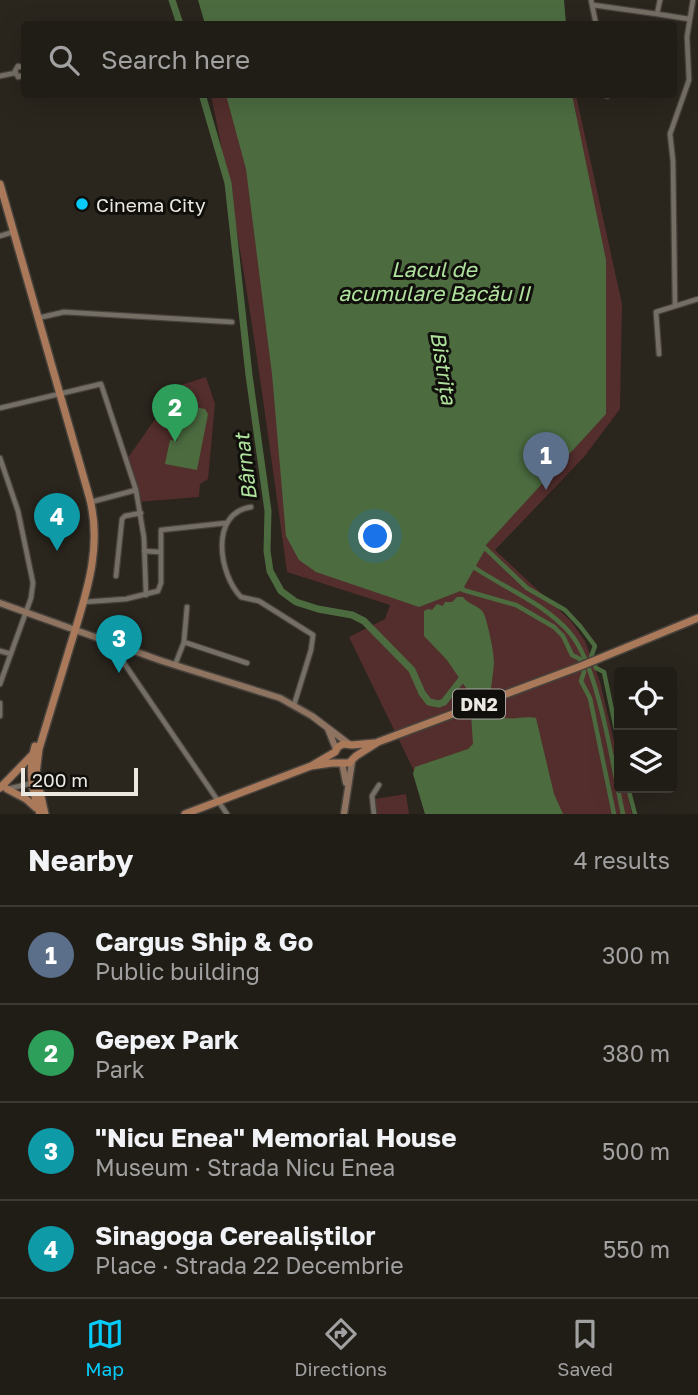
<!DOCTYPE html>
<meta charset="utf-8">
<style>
:root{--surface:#201c16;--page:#2d2923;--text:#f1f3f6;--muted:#a2a1a1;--line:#3d3a35;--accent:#07cbf9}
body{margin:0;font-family:"Golos Text",sans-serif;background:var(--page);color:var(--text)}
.controls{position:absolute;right:21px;bottom:21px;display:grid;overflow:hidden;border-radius:7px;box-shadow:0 7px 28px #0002}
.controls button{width:63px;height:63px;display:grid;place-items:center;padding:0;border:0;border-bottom:2px solid var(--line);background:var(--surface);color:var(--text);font:35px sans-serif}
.scale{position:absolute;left:21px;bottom:18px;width:117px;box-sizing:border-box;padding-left:7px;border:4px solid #ebe8e2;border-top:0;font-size:19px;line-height:24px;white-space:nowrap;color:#ebe8e2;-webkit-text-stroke:5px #110f0b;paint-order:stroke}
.you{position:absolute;left:376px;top:537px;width:24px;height:24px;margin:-18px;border:5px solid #fff;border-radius:50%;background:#1a73e8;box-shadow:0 0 0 10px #1a73e833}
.badge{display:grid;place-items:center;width:46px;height:46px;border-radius:50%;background:var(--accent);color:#fff;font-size:23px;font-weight:700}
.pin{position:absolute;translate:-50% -58px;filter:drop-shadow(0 2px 4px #0008)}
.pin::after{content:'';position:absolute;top:37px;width:24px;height:21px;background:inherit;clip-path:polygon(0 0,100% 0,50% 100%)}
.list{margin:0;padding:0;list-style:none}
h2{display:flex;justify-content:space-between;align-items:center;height:91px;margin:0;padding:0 28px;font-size:30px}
h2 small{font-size:23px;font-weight:400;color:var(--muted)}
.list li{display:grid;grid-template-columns:46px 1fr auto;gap:21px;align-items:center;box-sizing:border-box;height:98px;padding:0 28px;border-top:2px solid var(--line)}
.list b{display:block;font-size:26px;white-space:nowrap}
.list p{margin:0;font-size:23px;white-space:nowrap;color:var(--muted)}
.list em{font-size:23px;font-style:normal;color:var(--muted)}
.icon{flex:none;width:38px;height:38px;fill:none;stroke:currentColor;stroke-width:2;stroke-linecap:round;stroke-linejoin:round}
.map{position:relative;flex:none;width:698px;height:814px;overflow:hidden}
.search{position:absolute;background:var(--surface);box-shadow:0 7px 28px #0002;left:21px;right:21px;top:21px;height:77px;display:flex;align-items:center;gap:18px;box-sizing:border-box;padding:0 24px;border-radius:7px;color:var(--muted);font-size:26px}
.sheet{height:483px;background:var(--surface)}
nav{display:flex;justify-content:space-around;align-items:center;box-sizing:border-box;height:98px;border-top:2px solid var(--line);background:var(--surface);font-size:19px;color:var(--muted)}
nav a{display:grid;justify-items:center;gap:4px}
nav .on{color:var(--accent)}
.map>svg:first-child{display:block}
</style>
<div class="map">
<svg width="698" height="814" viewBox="0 0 698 814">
<rect width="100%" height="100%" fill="#2a251d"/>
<path fill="#532e2c" d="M 211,95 L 576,95 L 622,304 L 620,409 L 584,457 L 495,550 L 571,621 L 585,641 L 600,682 L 619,762 L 619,788 L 626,788 L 632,814 L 425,814 L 413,769 L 349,637 L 385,619 L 390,605 L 287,572 C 265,412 244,252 211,95 Z
M 206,377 L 215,404 L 208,479 L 200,484 L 199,497 L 137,502 L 127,459 L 160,412 L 166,390 Z
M 406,794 L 409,814 L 377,814 L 374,799 Z"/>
<path fill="#4c6c40" d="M 198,0 L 564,0 L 566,24 L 205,24 Z
M 226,95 L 572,95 L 606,260 L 606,414 L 484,547 L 462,586 L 463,590 L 419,607 L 316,572 L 299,560 L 286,536 L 272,374 L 246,169 Z
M 184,405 L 205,409 L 208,414 L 197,470 L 165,464 L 170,440 L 177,441 Z
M 457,597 L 463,597 C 468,605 480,605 484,614 C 488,624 494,652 494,663 C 493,679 488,696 492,712 C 506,724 521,715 536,718 L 554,794 L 563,814 L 425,814 L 413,774 L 415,767 L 468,749 L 473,744 L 471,713 L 466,688 L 447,660 L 424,636 L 424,611 L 428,609 L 432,610 L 437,604 L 443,606 L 445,602 L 452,602 Z"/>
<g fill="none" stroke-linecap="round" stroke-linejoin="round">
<path stroke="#4c6c40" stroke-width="4.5" d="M 472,566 C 504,588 544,603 570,633 C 599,667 613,768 623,814
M 628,788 L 635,814
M 614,814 L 590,698 L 581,681 L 584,672 L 580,659 L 572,655 L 563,636 L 554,627 L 516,605 L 463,590 L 462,586 L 484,547 L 527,588 L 565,610 L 580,626 L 595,646 L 591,657 L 596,668 L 604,672 L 619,744"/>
<path stroke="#4c6c40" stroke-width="7" d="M 172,0 L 180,24
M 202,94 L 228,183 L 249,375 L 268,511 L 267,551 L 270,571 L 281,591 L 296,602 L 318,609 L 352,615 L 364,621 L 412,670 L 422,693 L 429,702 L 439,704 L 444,702 L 465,675"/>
<defs>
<path id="minor" d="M 591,0 L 596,24
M 660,0 L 657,14 L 689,19
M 593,5 L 657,14
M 24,68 L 18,66 L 15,71 L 18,77 L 24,75
M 0,76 L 15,73
M 607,94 L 607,96
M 0,236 L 13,232
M 675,306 L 673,161 L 670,134 L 689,80 L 687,37 L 693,0
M 38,318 L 64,312 L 232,322
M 659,354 L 656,312 L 698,299
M 0,408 L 101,384 L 136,490 L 144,538 L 146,595
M 0,458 L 18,511 L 33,583 L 31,598 L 0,684
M 91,502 L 136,490
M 251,507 C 209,513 219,575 241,597 L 259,601 L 313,635 L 311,650 L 294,705
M 144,551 L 160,552
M 116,576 L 122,519 L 125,516 L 141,513
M 84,602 L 126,599 L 158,591 L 161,583 L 161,530 L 226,523
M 184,641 L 187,607
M 111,644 L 227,814
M 0,651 L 11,654
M 175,665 L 184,642 L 247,663
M 0,703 L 0,716
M 7,789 L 33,783
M 374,814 L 372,796 L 379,785"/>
<path id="secondary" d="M 0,603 L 162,661 L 280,698 L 312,716 L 349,744
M 328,729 L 336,749
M 342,763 L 346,783
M 344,814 L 352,762"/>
<path id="primary" d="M 0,184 L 89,496 C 104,549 84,600 69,650 C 59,683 49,716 39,749 L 36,774 L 45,814
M 35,746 C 28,770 32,791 40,814
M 311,766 L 332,763 L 349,763 L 356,756 L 378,742 L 581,666 L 698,618
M 0,788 L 33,754
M 7,789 L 26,799 L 36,808
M 185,814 L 311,766 L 335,752 L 338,747 L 343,744 L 352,745 L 374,743"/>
</defs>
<use href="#minor" stroke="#47423c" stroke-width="7"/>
<use href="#secondary" stroke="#47423c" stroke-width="9"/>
<use href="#primary" stroke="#47423c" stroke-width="10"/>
<use href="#minor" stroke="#746e65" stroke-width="4.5"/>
<use href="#secondary" stroke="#8e7460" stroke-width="6"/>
<use href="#primary" stroke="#a9795a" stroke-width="7"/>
</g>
<circle fill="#07cbf9" stroke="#110f0b" stroke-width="2.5" cx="82" cy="204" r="7"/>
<g text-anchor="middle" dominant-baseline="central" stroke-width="6" stroke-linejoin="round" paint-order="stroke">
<rect fill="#110f0b" stroke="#aaa7a2" stroke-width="2" x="453" y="689.5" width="52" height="29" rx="5"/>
<g font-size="18" font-weight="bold" fill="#ebe8e2">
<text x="479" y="704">DN2</text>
</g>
<g font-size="19" fill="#ebe8e2" stroke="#110f0b" text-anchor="start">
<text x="96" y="204">Cinema City</text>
</g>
<g font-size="21" font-style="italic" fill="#afe29c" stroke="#110f0b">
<text x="434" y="269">Lacul de<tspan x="434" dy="24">acumulare Bacău II</tspan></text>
<text transform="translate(444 368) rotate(81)">Bistrița</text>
<text transform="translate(245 467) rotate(-97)">Bârnat</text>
</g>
</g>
</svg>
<div class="controls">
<button><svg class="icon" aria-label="locate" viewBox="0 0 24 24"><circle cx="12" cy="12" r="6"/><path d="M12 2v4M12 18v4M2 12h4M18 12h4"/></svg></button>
<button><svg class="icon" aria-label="layers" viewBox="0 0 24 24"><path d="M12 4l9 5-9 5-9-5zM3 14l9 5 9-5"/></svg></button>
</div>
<div class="scale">200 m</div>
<div class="you"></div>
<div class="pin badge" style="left:546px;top:490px;background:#5c6f8a">1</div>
<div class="pin badge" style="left:175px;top:442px;background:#2e9e5b">2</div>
<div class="pin badge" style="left:119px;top:673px;background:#0f9aa8">3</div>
<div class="pin badge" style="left:57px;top:551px;background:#0f9aa8">4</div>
<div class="search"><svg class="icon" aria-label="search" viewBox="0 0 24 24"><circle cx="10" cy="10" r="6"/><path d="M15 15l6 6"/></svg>Search here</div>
</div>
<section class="sheet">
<h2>Nearby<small>4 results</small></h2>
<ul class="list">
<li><span class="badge" style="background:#5c6f8a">1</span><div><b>Cargus Ship &amp; Go</b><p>Public building</p></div><em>300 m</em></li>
<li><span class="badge" style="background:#2e9e5b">2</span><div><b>Gepex Park</b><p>Park</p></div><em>380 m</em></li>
<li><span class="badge" style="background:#0f9aa8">3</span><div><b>&quot;Nicu Enea&quot; Memorial House</b><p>Museum · Strada Nicu Enea</p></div><em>500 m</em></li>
<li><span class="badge" style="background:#0f9aa8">4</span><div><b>Sinagoga Cerealiștilor</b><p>Place · Strada 22 Decembrie</p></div><em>550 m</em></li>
</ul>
</section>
<nav>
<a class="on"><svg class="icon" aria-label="map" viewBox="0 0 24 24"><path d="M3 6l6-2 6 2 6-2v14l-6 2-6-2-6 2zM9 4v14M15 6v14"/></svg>Map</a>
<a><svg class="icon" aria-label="directions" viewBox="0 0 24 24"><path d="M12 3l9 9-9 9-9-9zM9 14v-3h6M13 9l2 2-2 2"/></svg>Directions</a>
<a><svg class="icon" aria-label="saved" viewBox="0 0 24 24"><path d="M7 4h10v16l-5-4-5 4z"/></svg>Saved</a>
</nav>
